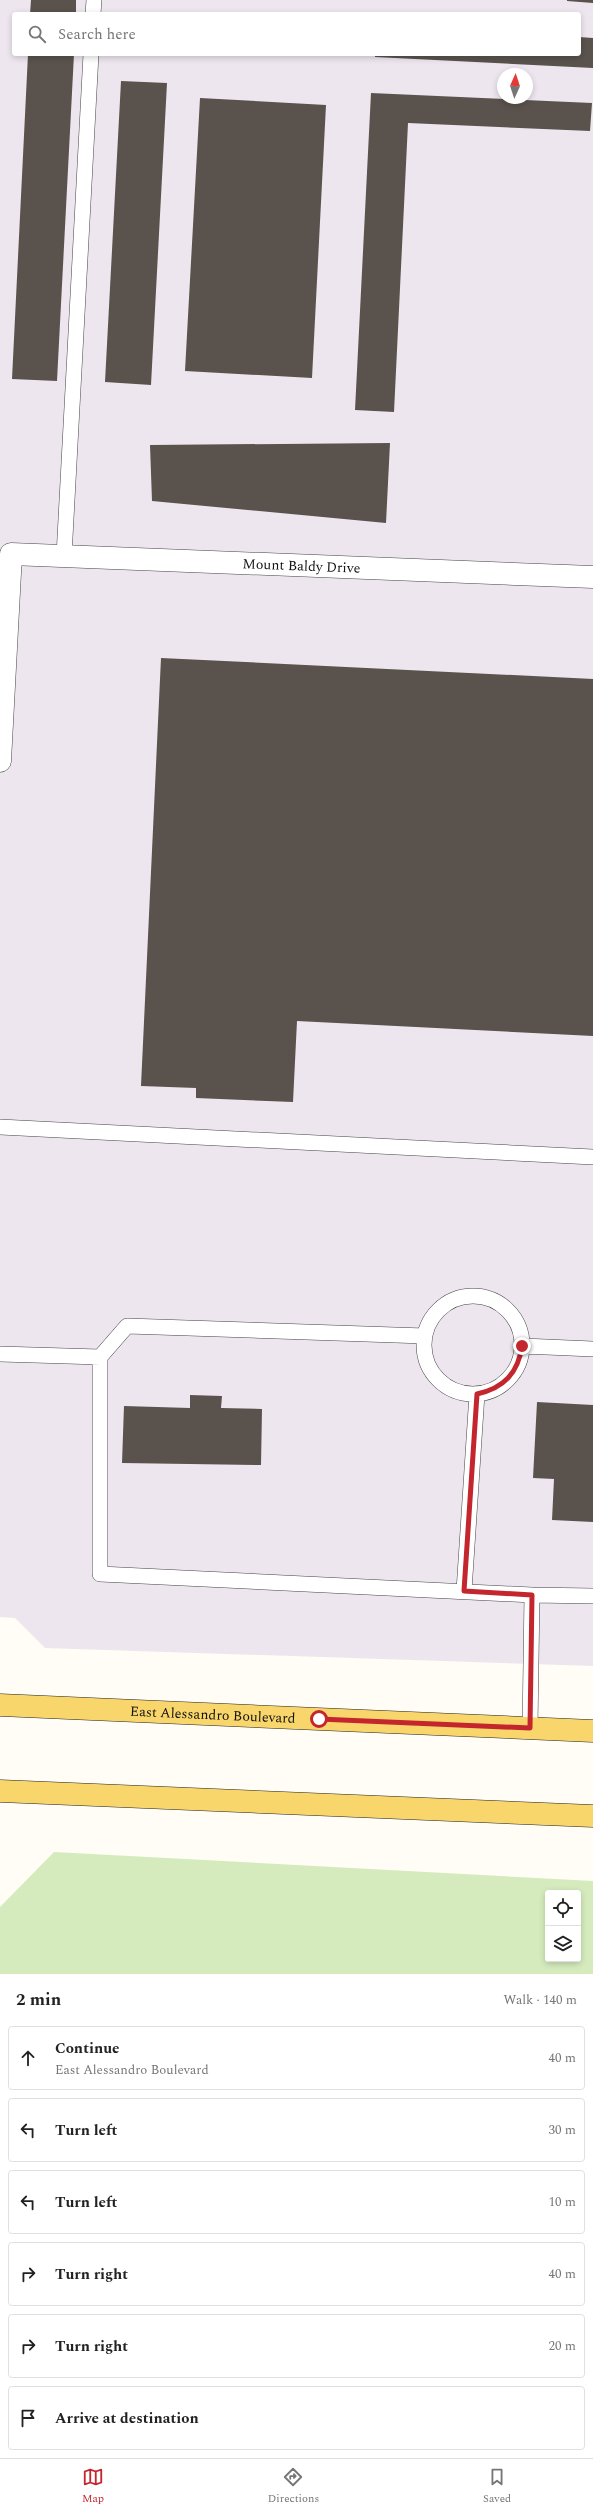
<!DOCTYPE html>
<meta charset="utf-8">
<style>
:root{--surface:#fff;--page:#f2f2f2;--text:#222;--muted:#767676;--line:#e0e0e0;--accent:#c4262e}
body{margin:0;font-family:Spectral,serif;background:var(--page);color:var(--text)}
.controls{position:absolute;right:12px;bottom:12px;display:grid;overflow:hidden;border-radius:4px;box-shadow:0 2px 6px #0003}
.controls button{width:36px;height:36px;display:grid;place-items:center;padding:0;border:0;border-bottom:1px solid var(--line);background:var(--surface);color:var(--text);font:20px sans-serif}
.compass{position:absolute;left:497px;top:68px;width:36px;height:36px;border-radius:50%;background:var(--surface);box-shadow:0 2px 6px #0003;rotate:3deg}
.stop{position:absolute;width:12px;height:12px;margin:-9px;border:3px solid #c4262e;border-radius:50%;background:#fff}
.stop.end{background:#c4262e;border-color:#fff;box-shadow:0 1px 4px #0008}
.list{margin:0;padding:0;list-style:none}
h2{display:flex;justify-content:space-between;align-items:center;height:52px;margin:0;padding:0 16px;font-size:17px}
h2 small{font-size:13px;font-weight:400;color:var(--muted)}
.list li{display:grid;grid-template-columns:26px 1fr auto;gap:12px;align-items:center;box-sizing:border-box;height:64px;margin:0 8px 8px;padding:0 8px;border:1px solid var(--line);border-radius:4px}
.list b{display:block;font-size:15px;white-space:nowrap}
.list p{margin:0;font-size:13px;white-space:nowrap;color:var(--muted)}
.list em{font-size:13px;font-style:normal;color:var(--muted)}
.icon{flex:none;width:22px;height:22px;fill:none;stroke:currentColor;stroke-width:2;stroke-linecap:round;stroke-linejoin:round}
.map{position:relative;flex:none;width:593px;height:1974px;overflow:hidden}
.search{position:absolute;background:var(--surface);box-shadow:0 2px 6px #0003;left:12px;right:12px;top:12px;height:44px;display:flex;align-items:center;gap:10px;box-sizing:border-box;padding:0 14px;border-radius:4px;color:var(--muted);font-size:15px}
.sheet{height:484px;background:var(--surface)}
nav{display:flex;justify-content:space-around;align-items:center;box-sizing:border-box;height:56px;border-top:1px solid var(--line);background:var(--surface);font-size:11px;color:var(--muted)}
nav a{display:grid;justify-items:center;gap:2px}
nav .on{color:var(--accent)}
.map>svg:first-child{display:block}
</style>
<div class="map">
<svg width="593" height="1974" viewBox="0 0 593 1974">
<rect width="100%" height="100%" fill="#fffdf5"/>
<path fill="#eee6ef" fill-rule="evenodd" d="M 0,0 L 593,0 L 593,1666 L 45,1648 L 15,1618 L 0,1617 ZM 14,14 L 579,14 L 579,54 L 14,54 ZM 503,74 L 527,74 L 527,98 L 503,98 Z"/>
<path fill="#d5ebbd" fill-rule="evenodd" d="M 54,1852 L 593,1881 L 593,1974 L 0,1974 L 0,1907 ZM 548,1893 L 578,1893 L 578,1959 L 548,1959 Z"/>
<path fill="#5a524d" d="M 31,0 L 76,0 L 76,14 L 30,14 Z
M 567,0 L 593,0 L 593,3 L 567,1 Z
M 579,37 L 593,38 L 593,68 L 375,57 L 375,54 L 579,54 Z
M 28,54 L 74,54 L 57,381 L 12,379 Z
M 121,81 L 167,83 L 151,385 L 105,382 Z
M 371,93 L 592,103 L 590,131 L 408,123 L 394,412 L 355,410 Z
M 200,98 L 326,105 L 312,378 L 185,371 Z
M 390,443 L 386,523 L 152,501 L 150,445 Z
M 161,658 L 593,679 L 593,1036 L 297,1021 L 293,1102 L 196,1098 L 196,1088 L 141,1086 Z
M 190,1395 L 222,1396 L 221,1408 L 262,1409 L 261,1465 L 122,1463 L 124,1406 L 190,1408 Z
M 537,1402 L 593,1405 L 593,1522 L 552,1520 L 554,1479 L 533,1478 Z"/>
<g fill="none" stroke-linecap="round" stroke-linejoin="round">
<defs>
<path id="service" d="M 93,14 L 94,0
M 64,556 L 91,54
M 0,1127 L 593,1157
M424 1345a49 49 0 1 1 98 0a49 49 0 1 1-98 0Z
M 523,1346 L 593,1349
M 0,1354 L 100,1357 L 100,1574 L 532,1595 L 530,1728
M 100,1357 L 127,1326 L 425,1336
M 464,1591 L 477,1394
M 532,1595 L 593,1596"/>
<g id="minor">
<path id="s1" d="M 0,761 L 11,554 L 593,577"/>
</g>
<g id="primary">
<path id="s2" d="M 0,1705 L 593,1731"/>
<path d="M 0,1791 L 593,1816"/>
</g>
</defs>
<use href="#service" stroke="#444" stroke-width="16"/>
<use href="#minor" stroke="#444" stroke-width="23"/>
<use href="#primary" stroke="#222" stroke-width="23"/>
<use href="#service" stroke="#fff" stroke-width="15"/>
<use href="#minor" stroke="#fff" stroke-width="22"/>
<use href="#primary" stroke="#f9d66b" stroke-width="22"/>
</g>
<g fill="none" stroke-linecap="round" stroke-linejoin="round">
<path stroke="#c4262e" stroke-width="5" d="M 319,1719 L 530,1728 L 532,1595 L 464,1591 L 477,1394 C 504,1388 518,1373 522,1346"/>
</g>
<g text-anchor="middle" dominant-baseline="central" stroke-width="4" stroke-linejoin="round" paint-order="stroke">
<g font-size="14" fill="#111" stroke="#fff">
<text stroke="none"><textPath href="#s1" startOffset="498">Mount Baldy Drive</textPath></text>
<text stroke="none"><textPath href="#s2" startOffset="213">East Alessandro Boulevard</textPath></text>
</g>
</g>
</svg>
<div class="controls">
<button><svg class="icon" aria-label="locate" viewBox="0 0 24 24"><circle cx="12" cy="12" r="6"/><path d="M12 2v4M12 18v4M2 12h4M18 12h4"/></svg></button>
<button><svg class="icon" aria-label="layers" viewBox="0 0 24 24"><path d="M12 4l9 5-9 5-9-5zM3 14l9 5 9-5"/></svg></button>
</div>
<svg class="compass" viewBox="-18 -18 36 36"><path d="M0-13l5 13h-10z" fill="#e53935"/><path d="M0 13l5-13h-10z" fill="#767676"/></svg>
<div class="stop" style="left:319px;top:1719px"></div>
<div class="stop end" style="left:522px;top:1346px"></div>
<div class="search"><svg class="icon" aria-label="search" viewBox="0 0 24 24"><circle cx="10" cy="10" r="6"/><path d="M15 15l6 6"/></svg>Search here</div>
</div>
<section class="sheet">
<h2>2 min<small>Walk · 140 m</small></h2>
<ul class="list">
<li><svg class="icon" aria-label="ahead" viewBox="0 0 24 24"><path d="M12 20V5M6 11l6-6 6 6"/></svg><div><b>Continue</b><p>East Alessandro Boulevard</p></div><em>40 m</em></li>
<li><svg class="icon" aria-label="left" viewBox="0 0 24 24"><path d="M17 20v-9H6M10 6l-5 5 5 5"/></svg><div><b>Turn left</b></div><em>30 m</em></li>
<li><svg class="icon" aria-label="left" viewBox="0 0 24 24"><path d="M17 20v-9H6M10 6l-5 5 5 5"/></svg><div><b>Turn left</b></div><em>10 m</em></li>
<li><svg class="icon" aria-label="right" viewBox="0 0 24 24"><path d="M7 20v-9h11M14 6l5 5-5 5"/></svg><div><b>Turn right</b></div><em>40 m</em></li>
<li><svg class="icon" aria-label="right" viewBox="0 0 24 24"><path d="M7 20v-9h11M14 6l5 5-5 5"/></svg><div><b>Turn right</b></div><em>20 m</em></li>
<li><svg class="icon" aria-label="arrive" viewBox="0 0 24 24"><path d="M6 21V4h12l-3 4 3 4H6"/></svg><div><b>Arrive at destination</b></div></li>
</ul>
</section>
<nav>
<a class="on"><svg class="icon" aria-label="map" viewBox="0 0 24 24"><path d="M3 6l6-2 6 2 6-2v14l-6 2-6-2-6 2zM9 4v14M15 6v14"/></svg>Map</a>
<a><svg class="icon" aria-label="directions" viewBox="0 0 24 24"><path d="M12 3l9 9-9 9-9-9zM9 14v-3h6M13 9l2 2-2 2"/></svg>Directions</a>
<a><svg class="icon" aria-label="saved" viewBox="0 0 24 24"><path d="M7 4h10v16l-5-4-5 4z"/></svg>Saved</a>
</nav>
